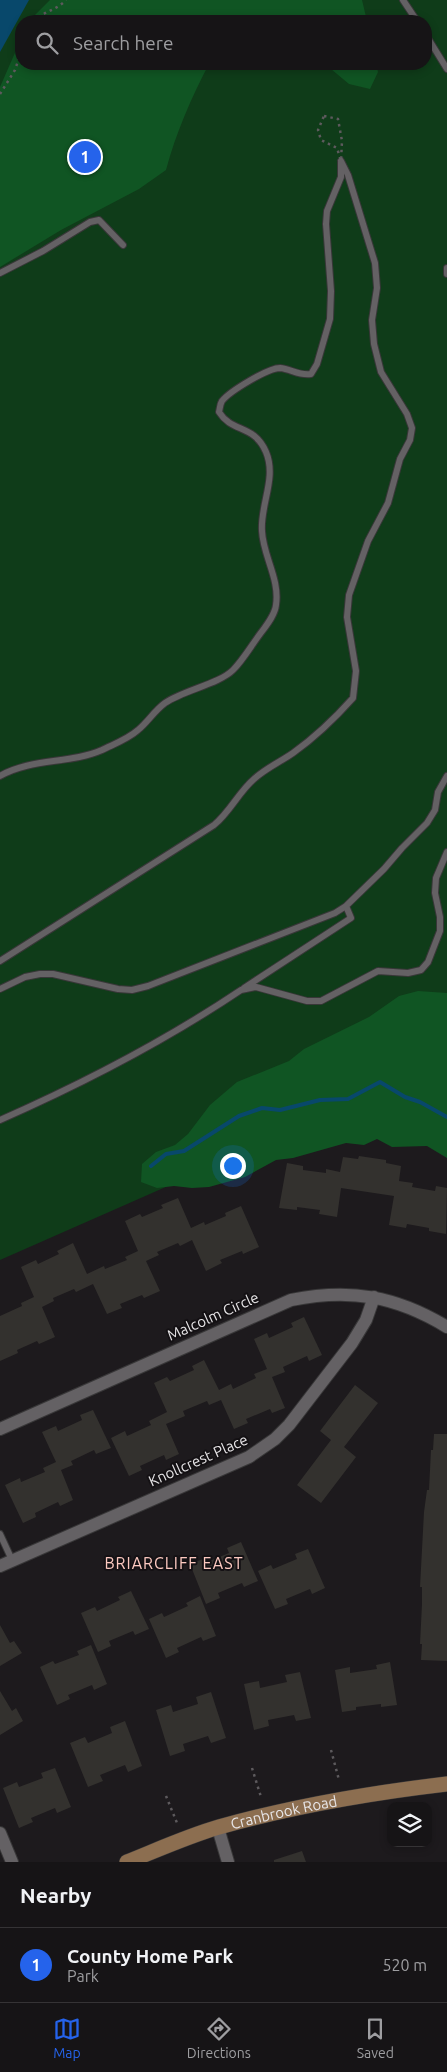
<!DOCTYPE html>
<style>
:root{--surface:#161416;--page:#1f1d1f;--text:#f1f3f6;--muted:#9e9ea1;--line:#353335;--accent:#2563eb}
body{margin:0;font-family:Ubuntu,sans-serif;background:var(--page);color:var(--text)}
.controls{position:absolute;right:15px;bottom:15px;display:grid;overflow:hidden;border-radius:10px;box-shadow:0 2px 8px #0003}
.controls button{width:45px;height:45px;display:grid;place-items:center;padding:0;border:0;border-bottom:1px solid var(--line);background:var(--surface);color:var(--text);font:25px sans-serif}
.you{position:absolute;left:232px;top:1165px;width:18px;height:18px;margin:-12px;border:4px solid #fff;border-radius:50%;background:#1a73e8;box-shadow:0 0 0 8px #1a73e833}
.badge{display:grid;place-items:center;width:32px;height:32px;border-radius:50%;background:var(--accent);color:#fff;font-size:16px;font-weight:700}
.pin{position:absolute;translate:-50% -50%;border:2px solid #fff;box-shadow:0 1px 5px #0006}
.list{margin:0;padding:0;list-style:none}
h2{display:flex;justify-content:space-between;align-items:center;height:65px;margin:0;padding:0 20px;font-size:21px}
h2 small{font-size:16px;font-weight:400;color:var(--muted)}
.list li{display:grid;grid-template-columns:32px 1fr auto;gap:15px;align-items:center;box-sizing:border-box;height:75px;padding:0 20px;border-top:1px solid var(--line)}
.list b{display:block;font-size:19px;white-space:nowrap}
.list p{margin:0;font-size:16px;white-space:nowrap;color:var(--muted)}
.list em{font-size:16px;font-style:normal;color:var(--muted)}
.icon{flex:none;width:28px;height:28px;fill:none;stroke:currentColor;stroke-width:2;stroke-linecap:round;stroke-linejoin:round}
.map{position:relative;flex:none;width:447px;height:1862px;overflow:hidden}
.search{position:absolute;background:var(--surface);box-shadow:0 2px 8px #0003;left:15px;right:15px;top:15px;height:55px;display:flex;align-items:center;gap:12px;box-sizing:border-box;padding:0 18px;border-radius:20px;color:var(--muted);font-size:19px}
.sheet{height:140px;background:var(--surface)}
nav{display:flex;justify-content:space-around;align-items:center;box-sizing:border-box;height:70px;border-top:1px solid var(--line);background:var(--surface);font-size:14px;color:var(--muted)}
nav a{display:grid;justify-items:center;gap:2px}
nav .on{color:var(--accent)}
.map>svg:first-child{display:block}
</style>
<div class="map">
<svg width="447" height="1862" viewBox="0 0 447 1862">
<rect width="100%" height="100%" fill="#1d1a1d"/>
<path fill="#0f3c19" fill-rule="evenodd" d="M 0,0 L 447,0 L 447,1063 L 0,1260 ZM 21,21 L 426,21 L 426,64 L 21,64 Z"/>
<path fill="#105523" d="M 50,0 L 362,0 L 367,21 L 29,21 Z
M 21,39 L 21,64 L 209,64 C 191,98 176,133 166,170 L 139,189 L 61,230 L 0,267 L 0,87 Z
M 325,64 L 376,64 L 378,72 L 370,89 L 349,84 Z
M 418,991 L 447,993 L 447,1158 L 427,1146 L 392,1147 L 377,1139 L 364,1145 L 346,1143 L 293,1158 L 276,1160 L 245,1177 L 209,1187 L 192,1188 L 174,1186 L 157,1188 L 141,1182 L 142,1164 L 156,1152 L 175,1145 L 188,1134 L 210,1105 L 237,1082 L 289,1061 L 304,1049 L 369,1017 L 399,996 Z"/>
<path fill="#08486b" d="M 0,0 L 29,0 L 0,52 Z"/>
<g fill="none" stroke-linecap="round" stroke-linejoin="round">
<path stroke="#08486b" stroke-width="4" d="M 151,1166 L 166,1154 L 184,1151 L 239,1116 L 262,1108 L 280,1110 L 320,1100 L 348,1099 L 380,1082 L 405,1097 L 420,1102 L 447,1117"/>
</g>
<path fill="#33312e" d="M 359,1156 L 386,1160 L 386,1163 L 401,1166 L 399,1181 L 413,1183 L 412,1187 L 435,1191 L 436,1186 L 447,1188 L 446,1234 L 429,1231 L 429,1228 L 407,1224 L 406,1228 L 389,1225 L 394,1196 L 341,1188 L 337,1217 L 319,1214 L 320,1210 L 297,1207 L 297,1210 L 279,1208 L 287,1163 L 303,1166 L 303,1170 L 326,1173 L 326,1169 L 340,1172 L 343,1157 L 358,1159 Z
M 178,1198 L 191,1228 L 204,1222 L 205,1225 L 226,1216 L 225,1213 L 241,1206 L 259,1247 L 243,1254 L 242,1251 L 220,1260 L 222,1263 L 206,1271 L 192,1240 L 180,1246 L 178,1243 L 157,1252 L 159,1255 L 146,1261 L 160,1291 L 144,1298 L 142,1295 L 120,1304 L 122,1308 L 107,1314 L 93,1284 L 76,1292 L 74,1289 L 53,1298 L 54,1301 L 42,1307 L 55,1337 L 39,1344 L 37,1341 L 17,1350 L 18,1353 L 0,1361 L 0,1316 L 22,1306 L 21,1303 L 34,1297 L 21,1267 L 36,1260 L 38,1264 L 59,1254 L 57,1251 L 73,1243 L 87,1274 L 104,1266 L 105,1269 L 127,1260 L 125,1257 L 138,1251 L 125,1221 L 140,1214 L 142,1217 L 163,1208 L 161,1205 Z
M 304,1317 L 322,1355 L 309,1361 L 307,1356 L 283,1367 L 285,1372 L 272,1377 L 285,1408 L 272,1413 L 270,1409 L 246,1419 L 248,1423 L 234,1429 L 221,1400 L 209,1405 L 207,1401 L 183,1411 L 185,1416 L 166,1424 L 179,1454 L 166,1460 L 164,1455 L 140,1466 L 142,1470 L 129,1476 L 111,1438 L 125,1431 L 127,1436 L 151,1425 L 149,1421 L 167,1412 L 154,1383 L 167,1377 L 170,1381 L 194,1370 L 192,1366 L 204,1360 L 219,1390 L 231,1384 L 233,1389 L 256,1378 L 254,1374 L 267,1369 L 254,1339 L 267,1333 L 269,1338 L 293,1327 L 291,1323 Z
M 355,1385 L 378,1403 L 344,1447 L 356,1457 L 321,1503 L 297,1485 L 331,1440 L 320,1431 Z
M 93,1410 L 111,1448 L 96,1454 L 94,1450 L 71,1461 L 73,1465 L 61,1470 L 73,1500 L 60,1506 L 58,1502 L 35,1513 L 36,1517 L 23,1523 L 5,1485 L 20,1478 L 21,1482 L 45,1472 L 43,1468 L 56,1462 L 42,1432 L 56,1426 L 58,1431 L 82,1420 L 80,1415 Z
M 434,1434 L 447,1434 L 447,1661 L 421,1660 L 422,1644 L 420,1644 L 422,1604 L 422,1587 L 420,1587 L 424,1512 L 427,1490 L 429,1490 L 431,1450 L 433,1450 Z
M 241,1542 L 258,1581 L 244,1587 L 242,1583 L 218,1593 L 220,1598 L 206,1604 L 190,1564 L 203,1559 L 205,1563 L 229,1553 L 227,1548 Z
M 308,1549 L 325,1588 L 312,1594 L 310,1589 L 286,1599 L 288,1604 L 275,1609 L 258,1571 L 271,1565 L 273,1569 L 297,1559 L 295,1554 Z
M 131,1591 L 149,1629 L 135,1635 L 133,1631 L 109,1641 L 111,1646 L 98,1652 L 81,1613 L 95,1607 L 97,1611 L 120,1600 L 118,1597 Z
M 200,1596 L 216,1636 L 203,1641 L 201,1637 L 177,1648 L 179,1652 L 166,1658 L 149,1619 L 162,1613 L 164,1617 L 188,1606 L 186,1603 Z
M 0,1625 L 10,1643 L 14,1641 L 22,1653 L 0,1666 Z
M 91,1645 L 107,1684 L 94,1690 L 92,1685 L 68,1695 L 70,1699 L 57,1705 L 40,1667 L 53,1661 L 55,1664 L 79,1655 L 77,1651 Z
M 390,1662 L 397,1705 L 381,1707 L 381,1704 L 356,1707 L 356,1710 L 342,1712 L 335,1670 L 350,1667 L 350,1673 L 377,1669 L 376,1665 Z
M 300,1672 L 311,1718 L 296,1721 L 294,1715 L 268,1720 L 269,1726 L 254,1730 L 244,1684 L 259,1681 L 260,1688 L 287,1682 L 285,1675 Z
M 0,1691 L 12,1711 L 16,1708 L 23,1721 L 0,1735 Z
M 211,1692 L 226,1738 L 211,1743 L 208,1736 L 183,1744 L 185,1751 L 170,1756 L 156,1710 L 171,1705 L 173,1712 L 198,1704 L 196,1697 Z
M 125,1721 L 142,1766 L 128,1772 L 125,1765 L 100,1775 L 103,1781 L 88,1787 L 70,1743 L 85,1737 L 88,1743 L 112,1733 L 110,1727 Z
M 55,1768 L 71,1807 L 57,1813 L 55,1808 L 31,1818 L 33,1822 L 19,1828 L 3,1788 L 17,1782 L 19,1787 L 43,1778 L 41,1773 Z
M 302,1851 L 306,1862 L 274,1862 L 274,1860 Z"/>
<g fill="none" stroke-linecap="round" stroke-linejoin="round">
<defs>
<path id="lane" d="M 403,0 L 417,21
M 426,35 L 447,69
M 447,268 L 447,274
M 0,273 L 43,251 L 90,222 L 99,220 L 123,245
M 0,776 C 31,758 70,764 102,750 C 114,744 128,739 138,730 C 148,722 154,711 165,703 C 184,690 219,684 233,670 C 243,660 251,646 260,634 C 266,626 275,615 276,605 C 280,579 263,556 262,531 C 260,505 277,478 266,452 C 254,424 232,433 219,412 C 220,408 220,404 222,401 C 230,391 268,368 280,368 C 291,369 299,376 311,374 L 317,364 L 330,319 L 331,291 L 326,224 L 327,211 L 341,177 L 341,162
M 0,961 L 214,825 C 230,812 238,793 254,779 C 266,768 280,762 293,753 C 314,738 336,717 353,698 L 356,671 L 347,617 L 349,595 L 368,541 L 388,503 L 400,459 L 410,440 L 412,428 L 407,414 L 381,372 L 374,344 L 372,320 L 377,288 L 375,263 L 348,175 L 341,161
M 244,988 L 351,918 L 346,906
M 0,989 L 25,977 L 40,974 L 53,974 L 118,989 L 132,990 L 148,986 L 335,913 L 346,906 L 384,869 L 402,848 L 427,823 L 435,810 L 438,792 L 447,776
M 0,1120 C 84,1083 165,1041 241,990 L 256,987 L 307,1001 L 321,1001 L 378,971 L 408,973 L 421,970 L 428,962 L 440,931 L 440,917 L 435,893 L 436,878 L 447,852
M 0,1534 L 12,1560"/>
<path id="street" d="M 0,1429 L 291,1300 C 350,1288 396,1296 447,1327
M 0,1566 L 249,1457 L 275,1439 L 289,1425 L 352,1343 L 366,1320 L 374,1297
M 218,1828 L 228,1862
M 0,1833 L 12,1862"/>
<g id="secondary">
<path id="s1" d="M 127,1862 C 157,1850 188,1836 219,1827 C 294,1806 370,1793 447,1784"/>
</g>
</defs>
<use href="#lane" stroke="#383738" stroke-width="8"/>
<use href="#street" stroke="#383738" stroke-width="14"/>
<use href="#secondary" stroke="#383738" stroke-width="16"/>
<path stroke="#5d5a5d" stroke-width="2.5" stroke-dasharray="2.5 4" stroke-linecap="butt" d="M 33,21 C 43,12 57,10 66,0
M 0,94 L 15,70 L 21,52
M 324,116 L 338,119 L 342,141 L 341,161 L 337,148 L 321,140 L 318,130 Z
M 331,1750 L 339,1780
M 252,1768 L 261,1797
M 166,1796 L 177,1823"/>
<use href="#lane" stroke="#646164" stroke-width="6"/>
<use href="#street" stroke="#646164" stroke-width="12"/>
<use href="#secondary" stroke="#8c6e50" stroke-width="15"/>
</g>
<g text-anchor="middle" dominant-baseline="central" stroke-width="4" stroke-linejoin="round" paint-order="stroke">
<g font-size="15" fill="#e7e5e7" stroke="#141114">
<text transform="translate(213 1316) rotate(-24)">Malcolm Circle</text>
<text transform="translate(198 1460) rotate(-24)">Knollcrest Place</text>
<text stroke="none"><textPath href="#s1" startOffset="165">Cranbrook Road</textPath></text>
</g>
<g font-size="16" letter-spacing="1" fill="#fdcac1" stroke="#141114">
<text x="174" y="1563">BRIARCLIFF EAST</text>
</g>
</g>
</svg>
<div class="controls">
<button><svg class="icon" aria-label="layers" viewBox="0 0 24 24"><path d="M12 4l9 5-9 5-9-5zM3 14l9 5 9-5"/></svg></button>
</div>
<div class="you"></div>
<div class="pin badge" style="left:85px;top:157px">1</div>
<div class="search"><svg class="icon" aria-label="search" viewBox="0 0 24 24"><circle cx="10" cy="10" r="6"/><path d="M15 15l6 6"/></svg>Search here</div>
</div>
<section class="sheet">
<h2>Nearby<small></small></h2>
<ul class="list">
<li><span class="badge">1</span><div><b>County Home Park</b><p>Park</p></div><em>520 m</em></li>
</ul>
</section>
<nav>
<a class="on"><svg class="icon" aria-label="map" viewBox="0 0 24 24"><path d="M3 6l6-2 6 2 6-2v14l-6 2-6-2-6 2zM9 4v14M15 6v14"/></svg>Map</a>
<a><svg class="icon" aria-label="directions" viewBox="0 0 24 24"><path d="M12 3l9 9-9 9-9-9zM9 14v-3h6M13 9l2 2-2 2"/></svg>Directions</a>
<a><svg class="icon" aria-label="saved" viewBox="0 0 24 24"><path d="M7 4h10v16l-5-4-5 4z"/></svg>Saved</a>
</nav>
